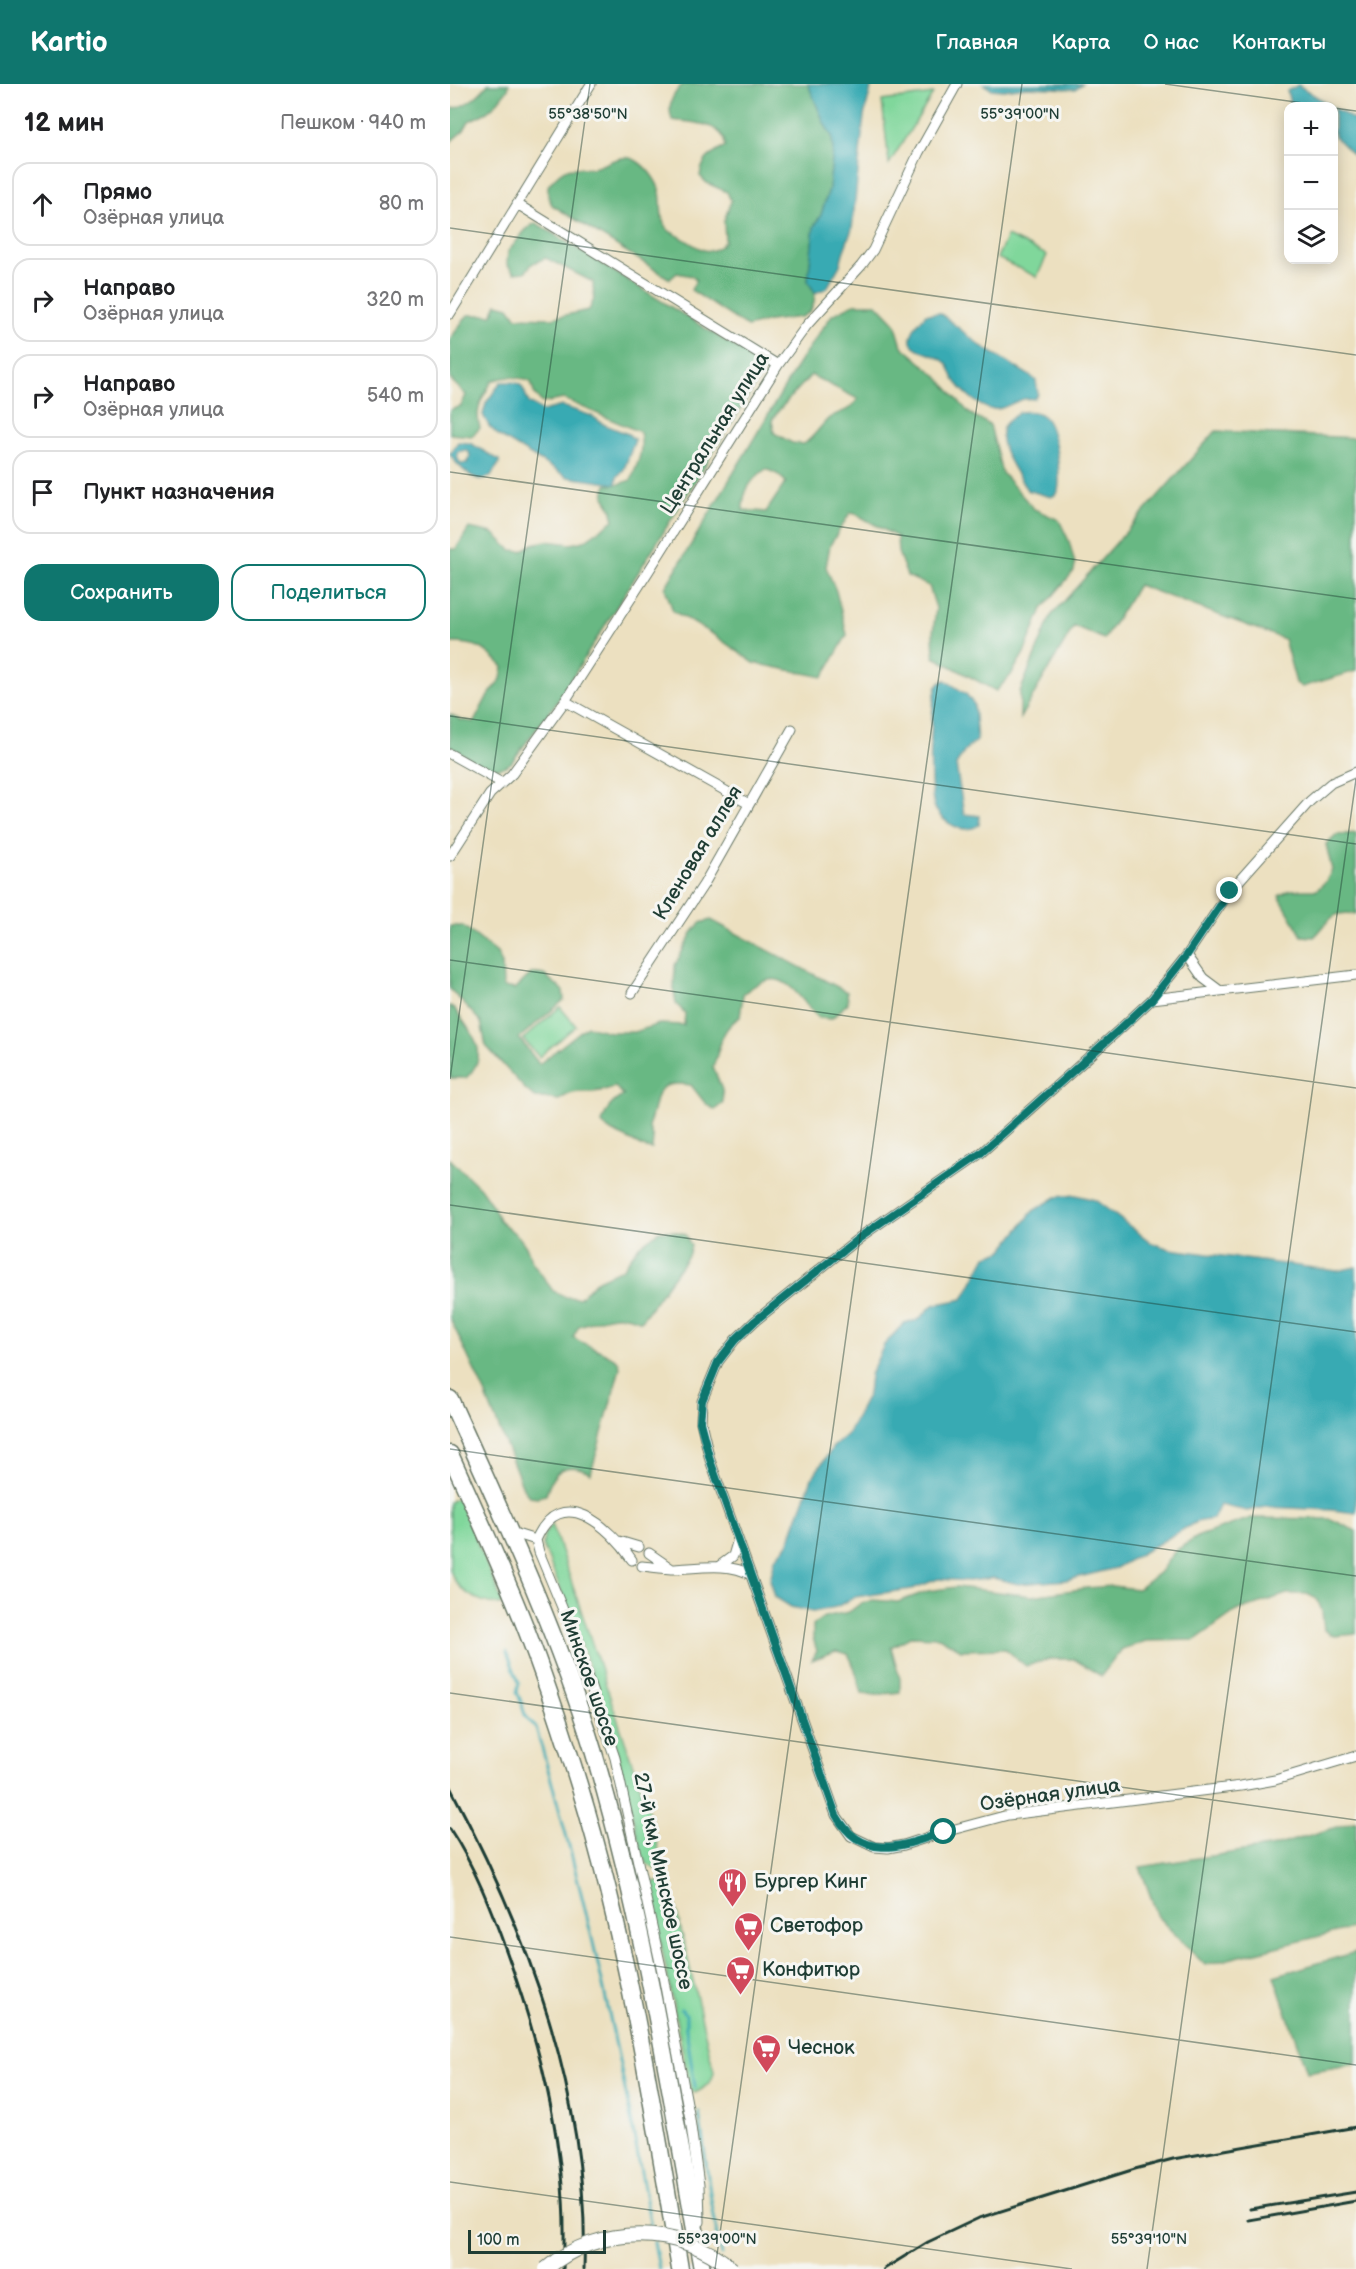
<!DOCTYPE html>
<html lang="ru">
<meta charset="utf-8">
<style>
:root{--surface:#fff;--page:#f2f2f2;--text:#202124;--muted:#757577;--line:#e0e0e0;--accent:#0f766e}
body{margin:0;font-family:"Balsamiq Sans",sans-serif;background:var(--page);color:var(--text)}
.controls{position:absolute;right:18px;top:18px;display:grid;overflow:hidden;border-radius:12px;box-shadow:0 3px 15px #0003}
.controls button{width:54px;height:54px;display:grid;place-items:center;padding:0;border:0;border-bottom:2px solid var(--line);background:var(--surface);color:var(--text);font:30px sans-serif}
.scale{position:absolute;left:18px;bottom:15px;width:138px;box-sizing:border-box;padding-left:6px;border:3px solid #1f3d34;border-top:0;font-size:16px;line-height:21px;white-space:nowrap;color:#1f3d34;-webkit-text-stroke:4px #f6f6f2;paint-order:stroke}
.stop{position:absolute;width:18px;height:18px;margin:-14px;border:4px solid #0f766e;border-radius:50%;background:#fff}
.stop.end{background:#0f766e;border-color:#fff;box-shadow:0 2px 6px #0008}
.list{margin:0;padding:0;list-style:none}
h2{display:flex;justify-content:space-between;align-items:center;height:78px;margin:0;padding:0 24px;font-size:26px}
h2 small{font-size:20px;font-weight:400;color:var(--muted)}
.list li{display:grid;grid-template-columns:39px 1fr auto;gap:18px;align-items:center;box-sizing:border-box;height:84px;margin:0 12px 12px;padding:0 12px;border:2px solid var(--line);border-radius:18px}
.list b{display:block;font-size:22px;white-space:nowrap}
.list p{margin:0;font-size:20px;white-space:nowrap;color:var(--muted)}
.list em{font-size:20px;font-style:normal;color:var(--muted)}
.actions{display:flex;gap:12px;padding:18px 24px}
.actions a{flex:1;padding:14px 0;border:2px solid var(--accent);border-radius:18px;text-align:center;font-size:21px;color:var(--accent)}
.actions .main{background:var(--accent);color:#fff}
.icon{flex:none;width:33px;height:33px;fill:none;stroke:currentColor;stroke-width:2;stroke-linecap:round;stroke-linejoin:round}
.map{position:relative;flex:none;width:906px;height:2185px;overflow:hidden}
header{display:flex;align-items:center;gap:36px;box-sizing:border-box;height:84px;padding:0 30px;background:var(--accent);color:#fff}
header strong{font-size:28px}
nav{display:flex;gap:33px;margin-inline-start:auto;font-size:21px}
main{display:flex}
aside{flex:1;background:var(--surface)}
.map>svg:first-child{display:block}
</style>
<header>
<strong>Kartio</strong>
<nav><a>Главная</a><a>Карта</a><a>О нас</a><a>Контакты</a></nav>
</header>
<main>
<aside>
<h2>12 мин<small>Пешком · 940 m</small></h2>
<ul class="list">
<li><svg class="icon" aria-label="ahead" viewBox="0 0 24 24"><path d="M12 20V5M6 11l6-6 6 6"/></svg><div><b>Прямо</b><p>Озёрная улица</p></div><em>80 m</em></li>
<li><svg class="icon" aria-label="right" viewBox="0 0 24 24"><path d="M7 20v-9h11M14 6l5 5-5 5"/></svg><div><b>Направо</b><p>Озёрная улица</p></div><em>320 m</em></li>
<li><svg class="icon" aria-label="right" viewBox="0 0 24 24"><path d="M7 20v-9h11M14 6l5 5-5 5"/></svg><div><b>Направо</b><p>Озёрная улица</p></div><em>540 m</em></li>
<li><svg class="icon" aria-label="arrive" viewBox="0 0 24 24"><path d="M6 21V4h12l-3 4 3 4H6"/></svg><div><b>Пункт назначения</b></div></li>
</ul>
<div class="actions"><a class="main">Сохранить</a><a>Поделиться</a></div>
</aside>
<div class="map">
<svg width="906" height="2185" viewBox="0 0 906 2185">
<rect width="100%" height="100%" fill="#f6f6f2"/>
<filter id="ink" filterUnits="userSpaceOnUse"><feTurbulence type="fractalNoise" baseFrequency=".0167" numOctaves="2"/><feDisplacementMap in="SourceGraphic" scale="12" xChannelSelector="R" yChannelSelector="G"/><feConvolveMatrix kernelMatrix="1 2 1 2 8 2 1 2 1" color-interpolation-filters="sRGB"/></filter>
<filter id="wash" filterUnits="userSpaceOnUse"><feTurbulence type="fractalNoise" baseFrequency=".008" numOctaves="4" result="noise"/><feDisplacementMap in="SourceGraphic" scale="24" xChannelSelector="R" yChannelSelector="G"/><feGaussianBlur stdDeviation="1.35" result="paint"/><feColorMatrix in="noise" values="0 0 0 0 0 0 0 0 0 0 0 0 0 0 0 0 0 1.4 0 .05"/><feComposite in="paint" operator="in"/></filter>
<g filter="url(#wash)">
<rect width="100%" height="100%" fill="#ece0c0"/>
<path fill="#80d79b" stroke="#508a68" stroke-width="1.5" d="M 483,10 L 439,80 L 432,17 Z
M 557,152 L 597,171 L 587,193 L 547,174 Z
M 110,923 L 126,942 L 89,973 L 73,955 Z
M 8,1413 L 52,1517 L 50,1521 C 30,1519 4,1507 0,1484 C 0,1465 0,1438 0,1418 Z
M 102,1440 L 203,1741 L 213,1789 L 198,1781 L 192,1771 L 163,1652 L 126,1545 L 93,1461 L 94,1451 Z
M 206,1797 L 220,1803 L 222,1807 L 264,1988 C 263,1997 254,2005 245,2009 L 241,2007 L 240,2005 L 200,1804 L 201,1799 Z"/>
<path fill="#68b883" stroke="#447a5c" stroke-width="1.5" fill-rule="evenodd" d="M 38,0 L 59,0 L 58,5 L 45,21 L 37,28 L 19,37 L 14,46 L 0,58 L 0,25 C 15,23 29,12 38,0 Z
M 233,0 L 358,0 L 375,41 L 382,52 L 383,65 L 379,105 L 371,131 L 364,143 L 358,197 L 365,209 L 364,218 L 360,228 L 351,233 L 319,237 L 297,243 L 241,206 L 246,196 L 242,192 L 227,189 L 220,195 L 102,121 L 98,112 L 98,102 C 104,94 113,84 123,84 C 130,83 135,85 142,84 C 155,82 172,68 185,76 C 196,82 207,96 210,108 C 212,119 210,131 214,140 C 218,149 225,149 232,154 C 249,163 259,176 275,157 L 274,137 L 281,117 L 277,108 L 257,99 L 250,92 C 253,73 260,72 275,63 C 274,59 275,56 273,53 C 265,38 237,38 222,36 C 217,21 222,11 233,0 Z
M 86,139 L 311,279 L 313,289 L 109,615 L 61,679 C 39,694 20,674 0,662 L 0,630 L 11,636 L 24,638 L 36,615 L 51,595 L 53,583 C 35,564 27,558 0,559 L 0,465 L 6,465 L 19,444 L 43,449 L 61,466 L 72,467 L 83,460 L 96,457 L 121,460 L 134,457 L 164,436 L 161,424 L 154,413 L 156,401 L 169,400 L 181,396 C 188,379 194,366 190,348 L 114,315 L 92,319 L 84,309 L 81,298 C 67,292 56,292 42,297 C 33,313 24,325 30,344 L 22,352 L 0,350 L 0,326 L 11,322 L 16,311 L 0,295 L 0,255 L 18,231 L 42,231 L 47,220 L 59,223 L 66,233 L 102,234 L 139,226 L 144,215 L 143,198 L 96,174 L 83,179 L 75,188 L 64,189 L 57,180 L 58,167 C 68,158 73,144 86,139 Z
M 404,220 L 427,220 L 445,239 L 452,262 L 488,293 L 519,329 L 540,341 L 552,389 L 584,425 L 609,436 L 619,457 L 625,480 L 624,487 L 592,525 L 574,569 L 561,591 L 546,607 L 484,573 L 483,549 L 486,524 L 479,502 L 457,492 L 448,468 L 447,453 L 406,430 L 400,429 L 380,461 L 376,483 L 386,507 L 397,551 L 373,593 L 304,579 L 264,551 L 223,527 L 215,504 L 353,272 L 382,231 ZM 361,291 L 408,315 C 397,331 388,326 377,336 C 369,344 364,353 354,360 L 342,359 L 324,349 L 322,336 L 329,326 ZM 316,385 L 327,390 L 336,398 L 316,428 L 293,426 C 292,408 301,395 316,385 Z
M 766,347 L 906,354 L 906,587 L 852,603 L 846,599 L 834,555 L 688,501 L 654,555 L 624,542 L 570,634 L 570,608 L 601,532 Z
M 906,749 L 906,830 C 879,826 881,837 864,853 L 852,852 L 829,812 L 840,806 L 867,806 L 876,797 L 882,786 L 876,760 L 886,751 Z
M 261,836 L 397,908 L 398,919 L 381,935 L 369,934 C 343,909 334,876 293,910 L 290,933 C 269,946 271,963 263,983 L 272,1006 L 273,1018 L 265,1026 L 255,1019 L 241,1001 C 199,995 210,1015 198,1042 L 203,1054 L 202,1065 C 192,1064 189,1061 180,1056 C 169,1050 160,1049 152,1039 C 156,1025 161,1019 174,1011 L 165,1003 C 158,1005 149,1008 141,1008 C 127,1008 121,1007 109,1016 L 85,1013 L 76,1006 L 36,962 L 31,938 L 0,905 L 0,842 L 13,842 L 47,869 L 52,880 L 53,903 L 65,905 L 82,889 L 94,891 L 113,906 L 114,916 L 69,954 L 89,980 L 137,942 L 160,948 L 185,948 L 209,940 L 234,941 L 235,929 L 226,920 L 224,907 L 225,881 L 242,849 L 250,839 Z
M 0,922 L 4,924 C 20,948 43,969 16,994 L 0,994 Z
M 0,1075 L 30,1104 L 44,1124 L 49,1136 L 69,1153 L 77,1164 L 81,1176 L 103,1207 L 116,1213 L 129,1214 L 148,1196 L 172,1185 L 189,1162 L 209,1147 L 222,1147 L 235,1150 L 241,1162 L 238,1172 L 191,1237 C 169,1226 150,1235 129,1242 L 123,1253 C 137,1263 154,1266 168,1277 L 170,1284 L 141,1389 C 117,1376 102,1386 96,1411 L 88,1413 L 79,1412 L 74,1406 L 35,1309 L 0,1234 Z
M 801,1434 L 881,1435 L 906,1447 L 906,1550 L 884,1552 L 874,1546 L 872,1527 L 867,1515 L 857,1510 L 837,1510 L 786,1527 L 745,1556 L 696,1557 L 672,1565 L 651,1592 L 624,1575 L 600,1575 L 576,1582 L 555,1565 L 511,1566 L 489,1553 L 462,1552 L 441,1563 L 450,1595 L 450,1608 L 425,1611 L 412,1609 C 407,1595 406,1583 398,1570 L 386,1567 L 362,1576 L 367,1567 L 363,1554 L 363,1541 L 374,1533 L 399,1528 L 410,1520 L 423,1516 L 448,1518 L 478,1507 L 506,1503 L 582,1512 L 637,1504 L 662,1502 L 688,1505 L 710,1488 L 725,1467 L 749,1452 Z
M 906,1737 L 906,1843 L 755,1881 L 708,1833 L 690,1783 L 825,1762 Z
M 906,1868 L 906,1980 L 857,1988 L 824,1892 Z"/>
<path fill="#39aab3" stroke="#2c7474" stroke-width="1.5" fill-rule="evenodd" d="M 358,0 L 422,0 L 414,32 L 402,145 L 393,169 L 390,181 L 377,204 L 365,209 L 358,197 L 364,143 L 371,131 L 379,105 L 383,65 L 382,52 L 375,41 Z
M 533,0 L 632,0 L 625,5 L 576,3 L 553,6 L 541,5 Z
M 848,1 L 881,22 L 845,22 L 840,19 L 837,7 Z
M 884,24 L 906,37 L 906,74 L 884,52 Z
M 490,229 L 531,262 L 582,293 L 586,297 L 588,310 L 584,315 C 569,311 555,328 540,325 C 528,322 511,306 504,295 C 501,290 500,283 496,279 C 488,270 464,268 461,258 C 459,248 471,236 476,230 Z
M 51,298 C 75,297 71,301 79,319 L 93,327 L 112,322 L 142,332 L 155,341 L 178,350 L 185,356 L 174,385 L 167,393 L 166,400 L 117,393 L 49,352 L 39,342 L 33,331 L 36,319 Z
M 570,328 C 578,327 587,327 593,332 C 605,341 613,397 607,410 L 601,413 L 577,406 C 568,391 546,362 553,344 C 555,337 565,332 570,328 Z
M 8,358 L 20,359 L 49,376 C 50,382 47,382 44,387 C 33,408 7,383 0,370 ZM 16,366 L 19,368 L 20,373 L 17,379 L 11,380 L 8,375 L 7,368 Z
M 495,596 L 516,610 L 524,620 L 527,657 L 516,665 L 506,681 L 514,730 L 530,732 L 529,741 C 514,751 495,740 486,726 C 477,711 481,623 486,606 C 487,600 490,599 495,596 Z
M 626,1111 L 645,1116 L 702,1159 L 720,1165 L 887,1187 L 906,1183 L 906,1429 L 881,1426 L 816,1423 L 797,1427 L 770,1421 L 763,1435 L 746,1438 L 666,1484 L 617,1496 L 568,1500 L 543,1494 L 519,1497 L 488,1495 L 462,1505 L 405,1513 L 386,1523 L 363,1528 L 341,1523 L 325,1513 L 320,1496 L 325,1475 L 338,1460 L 362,1394 L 383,1363 L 397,1351 L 418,1310 L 420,1291 L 434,1261 L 454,1239 L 468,1236 L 483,1221 L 513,1215 L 536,1172 L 552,1167 L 583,1127 L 606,1113 Z"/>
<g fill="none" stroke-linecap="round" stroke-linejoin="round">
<path stroke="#39aab3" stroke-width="3" d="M 57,1568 L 69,1599 L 67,1608 L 70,1615 L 75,1631 L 86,1644 C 136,1811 172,1977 202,2149
M 231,1925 L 236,1930 L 236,1945 L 245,2003
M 249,2028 L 261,2116 L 271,2171
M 204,2158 L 209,2185"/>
</g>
</g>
<g filter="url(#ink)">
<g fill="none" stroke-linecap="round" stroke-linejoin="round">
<defs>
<path id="minor" d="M 67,120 L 328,281
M 0,230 L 141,0
M 115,617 L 299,720
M 0,670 L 52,699
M 906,688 L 881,699 L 860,717 L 780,807 L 737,871 L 702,915 L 670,945 L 531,1069 L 410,1153 L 305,1237 L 285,1256 L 268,1278 L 252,1317 L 251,1338 L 260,1376 L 386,1731 L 401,1752 L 424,1763 L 438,1764 L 454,1761 L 494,1748 L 558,1731 L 791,1702 L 825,1696 L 906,1672
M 0,772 L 40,710 L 62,690 L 115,617 L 198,488 L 328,281 L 357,241 L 411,182 L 423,166 L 469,68 L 507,0
M 737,871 L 753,894 L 769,906
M 182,909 L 254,800 L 342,645
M 702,915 L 906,891
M 60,1448 L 86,1456 L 89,1468 L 121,1545 L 165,1674 L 213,1892 L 240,2035 L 249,2101 L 250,2138
M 86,1456 C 111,1398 160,1443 182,1476
M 169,1457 L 189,1463
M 199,1469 L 222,1485
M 192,1482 C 203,1483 214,1485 225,1485 C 248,1484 280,1478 301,1491
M 268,1483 L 283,1472 L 288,1455"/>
<path id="trunk" d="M 0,1315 C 52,1430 106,1545 143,1666 C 194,1835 221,2011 252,2185
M 0,1370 C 28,1432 57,1494 81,1558 C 99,1606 115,1655 130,1704 C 178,1861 203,2024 230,2185"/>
</defs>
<use href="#minor" stroke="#677665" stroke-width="11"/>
<use href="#trunk" stroke="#677665" stroke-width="19"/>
<use href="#minor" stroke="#fff" stroke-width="9"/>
<use href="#trunk" stroke="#fff" stroke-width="16"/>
<path stroke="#1f3d34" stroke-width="3" d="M 0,1703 C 79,1851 140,2014 134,2185
M 0,1745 C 25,1783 42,1827 57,1869 C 93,1969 120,2078 113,2185
M 800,2125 L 906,2108
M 799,2136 L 906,2117
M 434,2185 L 478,2158 L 529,2134 L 685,2085 L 723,2075 L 906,2043"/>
<defs>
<path id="secondary-bridge" d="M 96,2185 C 148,2140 231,2140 282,2185"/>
</defs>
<use href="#secondary-bridge" stroke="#677665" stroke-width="16" stroke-linecap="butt"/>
<use href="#secondary-bridge" stroke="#fff" stroke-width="14"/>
</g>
</g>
<g fill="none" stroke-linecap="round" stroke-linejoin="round" filter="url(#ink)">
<path stroke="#0f766e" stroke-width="8" d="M 494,1748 C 453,1762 413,1779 386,1731 L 260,1376 L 250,1338 L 252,1317 L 268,1278 L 285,1256 L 305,1237 L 410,1153 L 531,1069 L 670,945 L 702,915 L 737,871 L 780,807"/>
</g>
<path fill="none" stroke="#1f3d34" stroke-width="1.5" stroke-opacity="0.45" d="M 715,0 L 875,22M 884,24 L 906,27M 0,144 L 906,271M 0,388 L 906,515M 0,632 L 906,760M 0,876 L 906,1004M 0,995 L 140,0M 0,1121 L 906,1248M 0,1365 L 906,1492M 0,1609 L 906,1736M 0,1853 L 906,1981M 0,2098 L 622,2185M 265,2185 L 572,0M 697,2185 L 906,695"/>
<defs>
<symbol id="restaurant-pin" viewBox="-11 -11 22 30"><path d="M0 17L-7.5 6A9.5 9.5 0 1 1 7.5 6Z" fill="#d1495b" stroke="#f6f6f2"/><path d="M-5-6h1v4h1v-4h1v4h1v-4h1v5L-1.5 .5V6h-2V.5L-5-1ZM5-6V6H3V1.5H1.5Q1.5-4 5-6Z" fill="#fff"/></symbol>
<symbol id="supermarket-pin" viewBox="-11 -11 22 30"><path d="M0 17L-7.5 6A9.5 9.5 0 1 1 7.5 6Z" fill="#d1495b" stroke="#f6f6f2"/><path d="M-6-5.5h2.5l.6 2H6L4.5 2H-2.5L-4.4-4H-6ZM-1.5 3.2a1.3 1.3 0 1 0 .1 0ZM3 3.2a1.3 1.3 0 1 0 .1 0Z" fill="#fff"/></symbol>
</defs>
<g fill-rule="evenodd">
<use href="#restaurant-pin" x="266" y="1782" width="33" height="45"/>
<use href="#supermarket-pin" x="282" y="1826" width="33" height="45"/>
<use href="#supermarket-pin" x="274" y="1870" width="33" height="45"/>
<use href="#supermarket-pin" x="300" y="1948" width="33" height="45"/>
</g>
<g text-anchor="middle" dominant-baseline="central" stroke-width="6" stroke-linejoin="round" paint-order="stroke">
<g font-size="20" fill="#1f3d34" stroke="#f6f6f2">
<text transform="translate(265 349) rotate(-58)">Центральная улица</text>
<text transform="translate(248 769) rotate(-59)">Кленовая аллея</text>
<text transform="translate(139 1594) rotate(71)">Минское шоссе</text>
<text transform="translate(600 1711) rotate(-8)">Озёрная улица</text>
<text transform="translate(213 1797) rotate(78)">27-й км, Минское шоссе</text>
</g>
<g font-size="20" fill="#1f3d34" stroke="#f6f6f2" text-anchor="start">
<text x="304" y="1798">Бургер Кинг</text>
<text x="320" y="1842">Светофор</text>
<text x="312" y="1886">Конфитюр</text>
<text x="338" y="1964">Чеснок</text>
</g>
</g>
<g font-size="15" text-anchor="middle" fill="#1f3d34" stroke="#f6f6f2" stroke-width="6" stroke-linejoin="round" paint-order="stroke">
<text x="138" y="35">55°38'50"N</text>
<text x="570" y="35">55°39'00"N</text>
<text x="267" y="2160">55°39'00"N</text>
<text x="699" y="2160">55°39'10"N</text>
</g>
</svg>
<div class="controls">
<button>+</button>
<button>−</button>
<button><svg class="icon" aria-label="layers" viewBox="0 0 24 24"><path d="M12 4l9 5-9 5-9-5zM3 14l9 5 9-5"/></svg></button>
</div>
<div class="scale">100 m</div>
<div class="stop" style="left:494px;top:1748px"></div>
<div class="stop end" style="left:780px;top:807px"></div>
</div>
</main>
